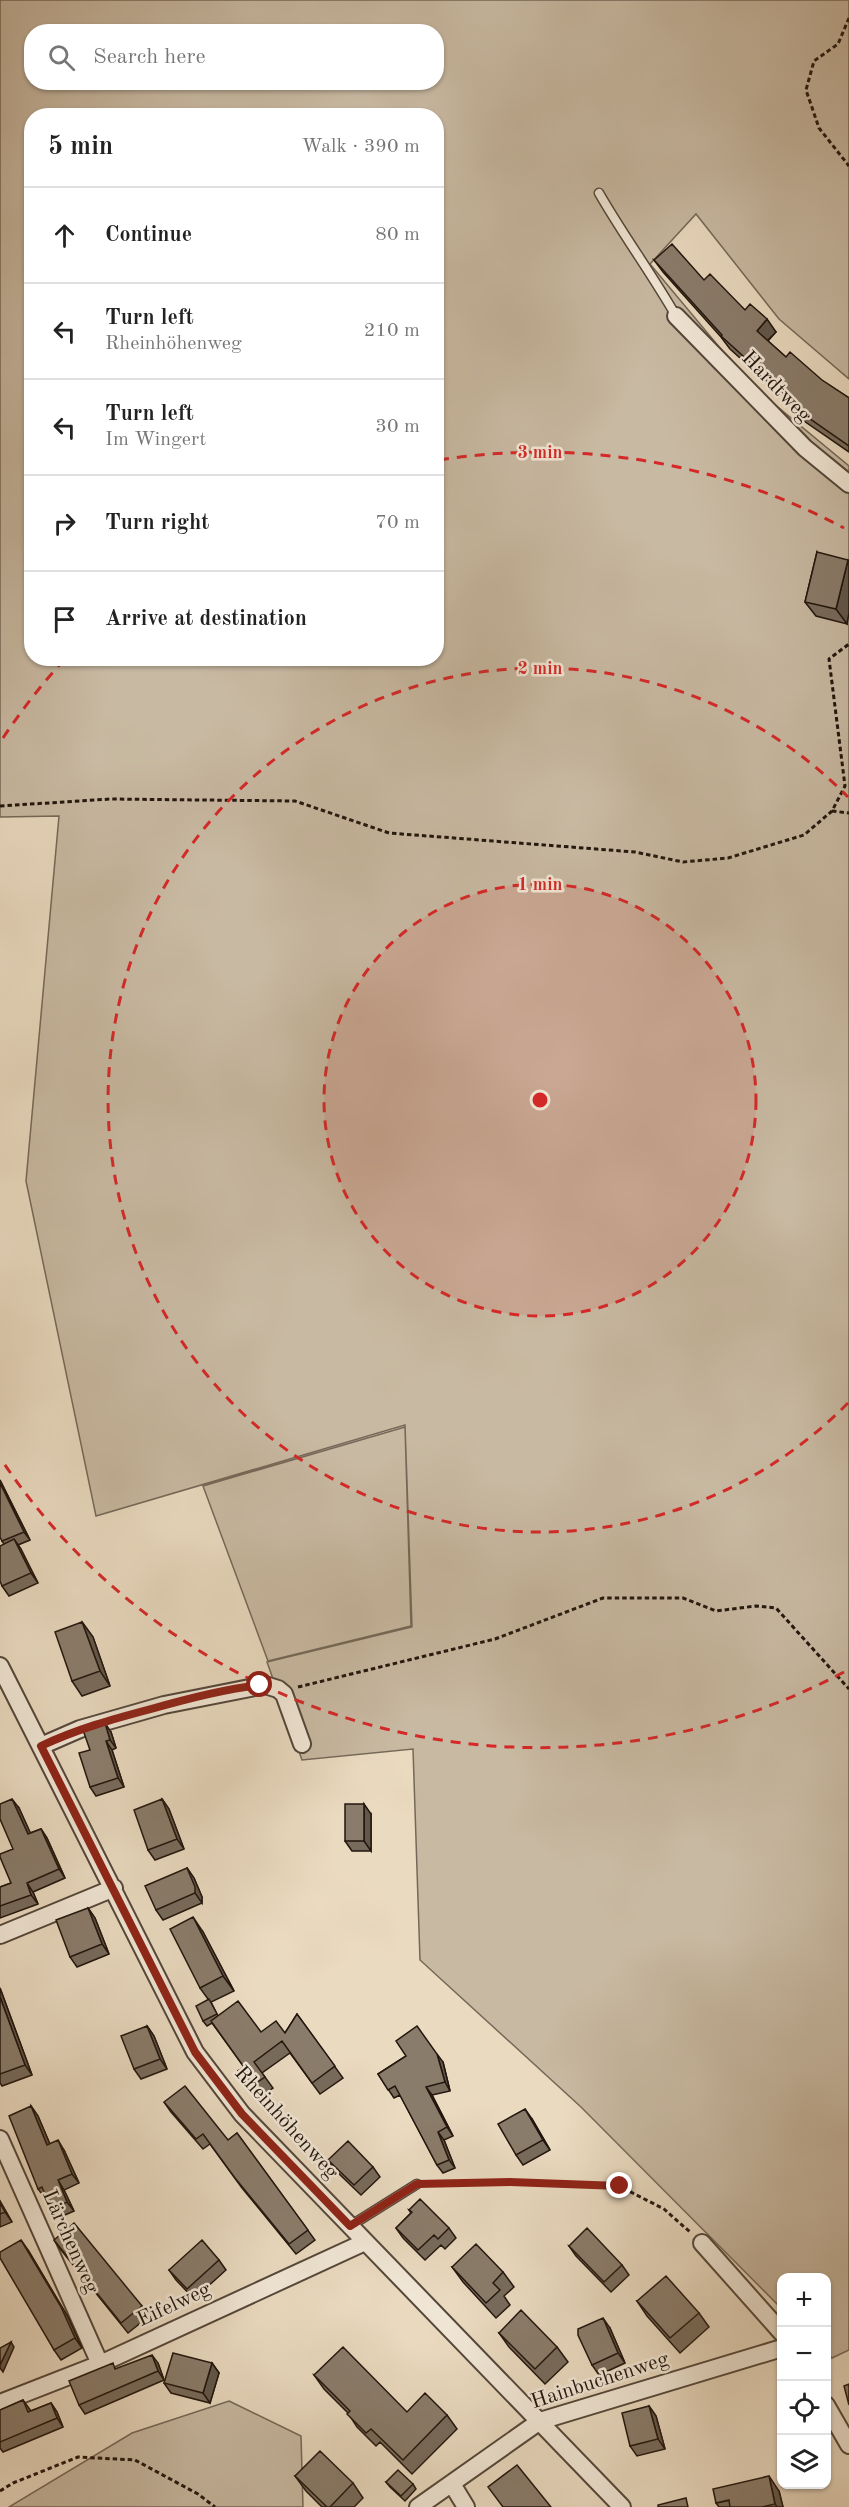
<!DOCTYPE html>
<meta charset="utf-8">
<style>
:root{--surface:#fff;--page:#f2f2f2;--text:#222;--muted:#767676;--line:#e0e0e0}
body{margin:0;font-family:"Old Standard TT",serif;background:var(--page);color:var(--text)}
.controls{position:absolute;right:18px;bottom:18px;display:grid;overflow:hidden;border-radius:12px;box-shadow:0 2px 4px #0004}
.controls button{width:54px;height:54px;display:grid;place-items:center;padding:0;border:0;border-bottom:2px solid var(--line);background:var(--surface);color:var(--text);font:30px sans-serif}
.stop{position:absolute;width:18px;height:18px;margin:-14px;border:4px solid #8f2418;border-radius:50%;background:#fff}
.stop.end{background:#8f2418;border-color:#fff;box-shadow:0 2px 6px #0008}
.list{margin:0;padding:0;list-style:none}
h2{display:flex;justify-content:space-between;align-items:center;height:78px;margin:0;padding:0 24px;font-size:26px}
h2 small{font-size:20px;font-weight:400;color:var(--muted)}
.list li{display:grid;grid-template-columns:39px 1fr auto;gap:18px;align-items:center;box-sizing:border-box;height:96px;padding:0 24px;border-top:2px solid var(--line)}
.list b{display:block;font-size:22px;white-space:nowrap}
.list p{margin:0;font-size:20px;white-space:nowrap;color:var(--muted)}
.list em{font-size:20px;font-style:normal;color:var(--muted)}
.icon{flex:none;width:33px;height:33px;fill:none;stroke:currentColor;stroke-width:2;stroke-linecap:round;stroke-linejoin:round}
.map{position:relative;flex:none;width:849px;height:2507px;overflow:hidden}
.search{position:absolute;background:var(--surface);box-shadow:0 2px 4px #0004;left:24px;top:24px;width:420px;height:66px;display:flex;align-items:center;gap:15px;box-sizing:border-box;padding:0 21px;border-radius:24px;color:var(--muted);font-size:22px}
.panel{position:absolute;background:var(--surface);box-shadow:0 2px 4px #0004;left:24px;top:108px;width:420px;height:558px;border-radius:24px}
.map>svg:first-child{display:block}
</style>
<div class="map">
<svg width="849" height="2507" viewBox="0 0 849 2507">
<rect width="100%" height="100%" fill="#eadac0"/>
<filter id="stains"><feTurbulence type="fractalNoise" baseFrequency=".00333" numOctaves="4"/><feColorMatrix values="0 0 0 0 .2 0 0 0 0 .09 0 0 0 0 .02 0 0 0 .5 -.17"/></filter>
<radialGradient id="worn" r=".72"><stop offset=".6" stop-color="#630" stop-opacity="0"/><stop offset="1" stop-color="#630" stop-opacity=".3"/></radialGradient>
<path fill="#c8b9a2" stroke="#756858" stroke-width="1.5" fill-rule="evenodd" d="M 0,0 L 849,0 L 849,379 L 779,319 L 696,214 L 650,264 L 750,384 L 849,466 L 849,2350 L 832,2358 L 827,2353 L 826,2278 L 782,2278 L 781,2308 L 581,2107 L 420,1960 L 413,1749 L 302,1760 L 267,1662 L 412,1627 L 405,1425 L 96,1516 L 26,1181 L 59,816 L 0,817 ZM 32,32 L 436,32 L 436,82 L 32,82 ZM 32,116 L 436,116 L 436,658 L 32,658 Z
M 405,1427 L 411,1626 L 268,1661 L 203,1486 Z
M 229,2401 L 301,2436 L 303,2507 L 9,2507 L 132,2433 Z"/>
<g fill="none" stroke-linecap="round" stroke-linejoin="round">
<defs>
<path id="lane" d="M 599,193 C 623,235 652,274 676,316
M 350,2226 L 417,2184"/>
<path id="street" d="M 676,316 L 805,448 L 849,484
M 0,1666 L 195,2052 L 242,2114 L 622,2507
M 41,1746 L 80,1729 L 164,1705 L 265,1685 L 278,1689 L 284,1694 L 302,1744
M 0,1935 L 114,1888
M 0,2139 L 100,2364
M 702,2243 L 782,2333
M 0,2403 L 100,2364 L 365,2242
M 826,2405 L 849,2445
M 452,2484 L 466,2507
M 418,2507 L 540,2421 L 782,2348"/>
</defs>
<use href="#lane" stroke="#54473a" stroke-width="11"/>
<use href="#street" stroke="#54473a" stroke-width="20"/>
<path stroke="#22160e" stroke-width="3" stroke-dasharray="4.5 3" stroke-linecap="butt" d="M 849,18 L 838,44 L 814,61 L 806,90 L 819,128 L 849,166
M 0,806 L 111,799 L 295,801 L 389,833 L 635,852 L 683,862 L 728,858 L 804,835 L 832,811 L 845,786 L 829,659 L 849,644
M 832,811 L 849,813
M 298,1687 L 495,1639 L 603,1598 L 683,1598 L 716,1611 L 756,1606 L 776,1608 L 849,1689
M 429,2184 L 510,2183 L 619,2186 L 664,2209 L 690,2232
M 0,2491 L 13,2483 L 78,2457 L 135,2460 L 198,2494 L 215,2507"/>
<use href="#lane" stroke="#f1e7d6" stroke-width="8"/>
<use href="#street" stroke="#f1e7d6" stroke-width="16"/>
</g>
<path fill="#776b5c" stroke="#22160e" stroke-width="1.5" d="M 654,260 L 704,280 L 745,310 L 776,332 L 768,341 L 786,357 L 849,398 L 849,452 L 804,421 L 796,408 L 730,349 L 721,337 L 663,272 Z
M 817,552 L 847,624 L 816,616 L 805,602 Z
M 0,1480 L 30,1540 L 18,1545 L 38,1583 L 9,1596 L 2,1586 L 4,1544 L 2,1541 Z
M 82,1622 L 93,1637 L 110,1686 L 82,1696 L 72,1681 Z
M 111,1732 L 116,1748 L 112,1750 L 124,1787 L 96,1796 L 90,1787 L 90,1750 Z
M 162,1799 L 169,1809 L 184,1849 L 155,1860 L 148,1850 Z
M 19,1808 L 30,1833 L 41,1829 L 47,1838 L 65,1878 L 33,1892 L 38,1904 L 0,1918 L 0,1887 L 11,1883 L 13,1849 Z
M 371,1814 L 371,1851 L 352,1851 L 345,1841 Z
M 187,1868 L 194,1878 L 202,1897 L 202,1903 L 163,1920 L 156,1910 Z
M 88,1908 L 95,1918 L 109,1954 L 77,1967 L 70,1957 Z
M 203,1932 L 234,1991 L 211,2002 L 218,2016 L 261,2032 L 285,2033 L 297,2014 L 343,2078 L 320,2094 L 290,2053 L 262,2073 L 273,2088 L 258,2099 L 238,2071 L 244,2067 L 212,2023 L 207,2026 L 203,2021 L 208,1999 L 200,1988 Z
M 0,1988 L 32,2075 L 2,2086 L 0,2083 Z
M 147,2026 L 154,2036 L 167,2069 L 141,2079 L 134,2069 Z
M 406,2056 L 443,2062 L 450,2091 L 432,2095 L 453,2136 L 444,2140 L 455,2168 L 443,2173 L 437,2165 L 400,2095 L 394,2098 L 378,2074 Z
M 164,2102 L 228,2140 L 237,2133 L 315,2240 L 296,2254 L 242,2188 L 210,2144 L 203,2149 L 171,2112 Z
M 31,2106 L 38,2116 L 50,2144 L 64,2150 L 79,2183 L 64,2190 L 74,2211 L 58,2218 L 51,2209 L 47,2198 L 45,2198 L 38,2189 Z
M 532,2119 L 550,2150 L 523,2165 L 516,2155 Z
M 328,2160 L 373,2167 L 380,2177 L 361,2195 L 335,2170 Z
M 0,2201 L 12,2222 L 0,2227 Z
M 409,2210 L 449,2228 L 456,2238 L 445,2249 L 441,2245 L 425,2260 L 403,2238 L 396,2228 L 411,2213 Z
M 54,2240 L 142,2306 L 149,2316 L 128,2333 L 61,2250 Z
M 569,2246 L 622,2265 L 629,2275 L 611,2292 L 576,2256 Z
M 28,2250 L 68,2317 L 82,2348 L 61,2360 L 54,2350 Z
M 219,2260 L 226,2270 L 194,2299 L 176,2280 L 169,2270 Z
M 452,2267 L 503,2272 L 514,2287 L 504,2296 L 510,2305 L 496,2318 L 463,2282 Z
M 637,2301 L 699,2313 L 709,2327 L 680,2353 L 647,2316 Z
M 610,2328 L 625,2363 L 599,2375 L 592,2365 Z
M 499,2333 L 557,2347 L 568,2362 L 545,2384 L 509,2347 Z
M 158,2363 L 164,2380 L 85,2414 L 79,2405 L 117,2369 Z
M 212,2363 L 219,2373 L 210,2403 L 171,2393 L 164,2383 Z
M 314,2375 L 407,2412 L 447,2415 L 457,2429 L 412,2474 L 380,2442 L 376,2446 L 357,2427 L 348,2413 L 324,2389 Z
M 23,2400 L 31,2411 L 51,2403 L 57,2412 L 63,2427 L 3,2452 L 0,2448 L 0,2410 Z
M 649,2406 L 656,2416 L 665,2449 L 637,2456 L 630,2446 Z
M 295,2476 L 353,2483 L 363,2498 L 354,2507 L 322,2507 L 306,2491 Z
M 386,2482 L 413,2484 L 416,2489 L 405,2501 L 390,2487 Z
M 779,2491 L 783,2507 L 719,2507 L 716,2503 Z"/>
<path fill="#61574b" stroke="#22160e" stroke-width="1.5" d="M 767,319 L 776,332 L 765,343 L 757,331 Z
M 848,560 L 849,561 L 849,613 L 847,624 L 836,609 Z
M 0,1480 L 30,1540 L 24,1532 L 0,1483 Z
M 14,1539 L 21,1549 L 38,1583 L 31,1573 Z
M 82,1622 L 93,1637 L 110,1686 L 100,1671 Z
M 105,1723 L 111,1732 L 116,1748 L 110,1740 Z
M 106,1741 L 112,1750 L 124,1787 L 118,1778 Z
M 12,1799 L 19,1808 L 35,1843 L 28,1834 Z
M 162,1799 L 169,1809 L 184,1849 L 177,1839 Z
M 364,1804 L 371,1814 L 371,1851 L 364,1841 Z
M 41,1829 L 47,1838 L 65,1878 L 59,1869 Z
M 187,1868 L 194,1878 L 202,1897 L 202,1903 L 195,1893 Z
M 27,1883 L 33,1892 L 38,1904 L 31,1895 Z
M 88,1908 L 95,1918 L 109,1954 L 102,1944 Z
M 193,1917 L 203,1932 L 234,1991 L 223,1976 Z
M 0,1988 L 32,2075 L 25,2065 L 0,1997 Z
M 147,2026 L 154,2036 L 167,2069 L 160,2059 Z
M 437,2054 L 443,2062 L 450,2091 L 445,2082 Z
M 426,2087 L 432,2095 L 453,2136 L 447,2127 Z
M 31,2106 L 38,2116 L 54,2154 L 47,2145 Z
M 525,2109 L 532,2119 L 550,2150 L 543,2140 Z
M 438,2132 L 444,2140 L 455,2168 L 449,2160 Z
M 58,2140 L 64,2150 L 79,2183 L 72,2174 Z
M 58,2180 L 64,2190 L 74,2211 L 67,2202 Z
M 0,2201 L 12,2222 L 5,2212 L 0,2203 Z
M 21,2240 L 28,2250 L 68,2317 L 82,2348 L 75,2338 Z
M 603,2318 L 610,2328 L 625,2363 L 618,2353 Z
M 11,2342 L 14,2347 L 3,2372 L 0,2368 L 0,2365 Z
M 152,2355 L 158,2363 L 164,2380 L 158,2371 Z
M 212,2363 L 219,2373 L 210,2403 L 203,2393 Z
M 51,2403 L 57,2412 L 63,2427 L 57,2418 Z
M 649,2406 L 656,2416 L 665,2449 L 658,2439 Z
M 769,2476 L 779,2491 L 783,2507 L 777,2507 L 775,2504 Z"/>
<path fill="#8a7c6b" stroke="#22160e" stroke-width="1.5" d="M 672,244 L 704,280 L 710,274 L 745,310 L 750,304 L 767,319 L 757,331 L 786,357 L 790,352 L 822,380 L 849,398 L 849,446 L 796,409 L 798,406 L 721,336 L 722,335 L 654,260 Z
M 817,552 L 848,560 L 836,609 L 805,602 Z
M 0,1483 L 24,1532 L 2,1541 L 0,1537 Z
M 14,1539 L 31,1573 L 2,1586 L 0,1581 L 0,1546 Z
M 82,1622 L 100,1671 L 72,1681 L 55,1632 Z
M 105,1723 L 110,1740 L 106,1741 L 118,1778 L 90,1787 L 79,1753 L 90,1750 L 83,1730 Z
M 12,1799 L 28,1834 L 41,1829 L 59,1869 L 27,1883 L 31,1895 L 0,1906 L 0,1887 L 11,1883 L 0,1857 L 0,1854 L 13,1849 L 0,1819 L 0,1804 Z
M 162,1799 L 177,1839 L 148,1850 L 134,1810 Z
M 345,1804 L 364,1804 L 364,1841 L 345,1841 Z
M 187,1868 L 195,1887 L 195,1893 L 156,1910 L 145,1886 Z
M 88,1908 L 102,1944 L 70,1957 L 56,1920 Z
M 193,1917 L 223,1976 L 200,1988 L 170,1929 Z
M 0,1997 L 25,2065 L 0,2074 Z
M 209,1999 L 217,2014 L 203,2021 L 196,2006 Z
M 238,2001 L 261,2032 L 276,2021 L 285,2033 L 297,2014 L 335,2066 L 312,2083 L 282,2041 L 254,2062 L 265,2077 L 250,2087 L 238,2071 L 244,2067 L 211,2021 Z
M 147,2026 L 160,2059 L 134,2069 L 121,2036 Z
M 417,2026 L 437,2054 L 445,2082 L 426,2087 L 447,2127 L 438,2132 L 449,2160 L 437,2165 L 395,2086 L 388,2090 L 378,2074 L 406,2056 L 396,2041 Z
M 185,2086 L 228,2140 L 237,2133 L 308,2230 L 289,2244 L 235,2178 L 203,2134 L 196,2139 L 164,2102 Z
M 31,2106 L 47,2145 L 58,2140 L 72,2174 L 58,2180 L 67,2202 L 51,2209 L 42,2187 L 38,2189 L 9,2116 Z
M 525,2109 L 543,2140 L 516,2155 L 498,2124 Z
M 348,2141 L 373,2167 L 354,2185 L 328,2160 Z
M 420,2199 L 449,2228 L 438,2239 L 434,2235 L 418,2250 L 396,2228 L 412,2212 L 409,2210 Z
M 0,2203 L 5,2212 L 0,2214 Z
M 74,2223 L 142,2306 L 121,2323 L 54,2240 Z
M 587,2228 L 622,2265 L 604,2282 L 569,2246 Z
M 21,2240 L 61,2307 L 75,2338 L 54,2350 L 0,2258 L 0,2252 Z
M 202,2240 L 219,2260 L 187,2289 L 169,2270 Z
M 476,2244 L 503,2272 L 493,2283 L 500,2290 L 486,2303 L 452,2267 Z
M 666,2276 L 699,2313 L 670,2338 L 637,2301 Z
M 521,2310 L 557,2347 L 535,2369 L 499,2333 Z
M 603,2318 L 618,2353 L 592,2365 L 578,2335 L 578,2329 Z
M 11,2342 L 0,2365 L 0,2348 Z
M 343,2347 L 407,2412 L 425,2393 L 447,2415 L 403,2460 L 371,2429 L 366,2433 L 347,2414 L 350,2411 L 314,2375 Z
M 173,2353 L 212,2363 L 203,2393 L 164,2383 Z
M 152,2355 L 158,2371 L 79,2405 L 69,2381 L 113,2363 L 115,2369 Z
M 849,2384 L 849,2405 L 844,2386 Z
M 23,2400 L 28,2412 L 51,2403 L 57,2418 L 0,2442 L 0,2410 Z
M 649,2406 L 658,2439 L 630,2446 L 622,2413 Z
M 320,2451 L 353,2483 L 330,2507 L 327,2507 L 295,2476 Z
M 517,2465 L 551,2507 L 503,2507 L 488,2487 Z
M 398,2470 L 413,2484 L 401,2496 L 386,2482 Z
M 769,2476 L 775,2504 L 762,2507 L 730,2507 L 729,2500 L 716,2503 L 713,2489 Z
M 686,2498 L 688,2507 L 658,2507 L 658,2505 Z"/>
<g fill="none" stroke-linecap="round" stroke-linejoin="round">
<path stroke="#8f2418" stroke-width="8" d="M 260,1685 C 223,1689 186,1699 151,1709 C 113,1719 77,1729 41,1746 L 195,2052 L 242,2114 L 350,2226 L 417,2184 L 510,2182 L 620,2186"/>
</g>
<circle cx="540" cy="1100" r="216" fill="#d62828" fill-opacity=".12"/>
<g fill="none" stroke="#d62828" stroke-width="3" stroke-dasharray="10 8">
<circle cx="540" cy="1100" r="216"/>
<path d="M848 1403A432 432 0 1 1 848 797"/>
<path d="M844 1672A648 648 0 0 1 3 1462M3 738A648 648 0 0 1 62 662M439 460A648 648 0 0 1 844 528"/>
</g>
<g text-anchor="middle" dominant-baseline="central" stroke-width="5" stroke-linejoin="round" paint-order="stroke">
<g font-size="21" fill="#22160e" stroke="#f1e7d6">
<text transform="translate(776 387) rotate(46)">Hardtweg</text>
<text transform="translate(286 2123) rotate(48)">Rheinhöhenweg</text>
<text transform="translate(70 2242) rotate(66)">Lärchenweg</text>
<text transform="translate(174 2305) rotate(-25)">Eifelweg</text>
<text transform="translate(600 2381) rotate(-18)">Hainbuchenweg</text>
</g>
</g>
<circle cx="540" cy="1100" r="9" fill="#d62828" stroke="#f1e7d6" stroke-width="3"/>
<g font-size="18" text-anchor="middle" font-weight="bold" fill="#d62828" stroke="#f1e7d6" stroke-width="5" stroke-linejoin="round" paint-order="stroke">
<text x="540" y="458">3 min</text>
<text x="540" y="674">2 min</text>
<text x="540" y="890">1 min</text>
</g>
<rect width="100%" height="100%" filter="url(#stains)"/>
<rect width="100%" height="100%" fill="url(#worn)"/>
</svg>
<div class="controls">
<button>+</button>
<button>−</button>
<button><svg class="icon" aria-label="locate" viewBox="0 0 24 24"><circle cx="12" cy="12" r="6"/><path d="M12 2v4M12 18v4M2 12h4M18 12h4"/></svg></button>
<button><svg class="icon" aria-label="layers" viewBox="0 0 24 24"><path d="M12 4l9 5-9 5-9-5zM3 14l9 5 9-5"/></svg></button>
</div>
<div class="stop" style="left:260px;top:1685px"></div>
<div class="stop end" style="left:620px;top:2186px"></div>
<div class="search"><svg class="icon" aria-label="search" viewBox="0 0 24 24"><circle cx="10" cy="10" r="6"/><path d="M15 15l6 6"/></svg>Search here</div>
<section class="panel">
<h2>5 min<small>Walk · 390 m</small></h2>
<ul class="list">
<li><svg class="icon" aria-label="ahead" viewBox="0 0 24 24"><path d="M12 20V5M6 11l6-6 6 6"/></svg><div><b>Continue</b></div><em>80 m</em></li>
<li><svg class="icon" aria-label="left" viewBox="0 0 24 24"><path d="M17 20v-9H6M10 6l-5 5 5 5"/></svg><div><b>Turn left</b><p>Rheinhöhenweg</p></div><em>210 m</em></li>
<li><svg class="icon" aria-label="left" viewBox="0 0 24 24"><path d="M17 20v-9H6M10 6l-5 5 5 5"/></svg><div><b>Turn left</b><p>Im Wingert</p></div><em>30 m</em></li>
<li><svg class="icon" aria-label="right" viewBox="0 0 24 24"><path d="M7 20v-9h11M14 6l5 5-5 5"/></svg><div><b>Turn right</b></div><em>70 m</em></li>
<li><svg class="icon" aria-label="arrive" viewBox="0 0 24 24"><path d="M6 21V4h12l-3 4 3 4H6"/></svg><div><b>Arrive at destination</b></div></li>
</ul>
</section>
</div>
